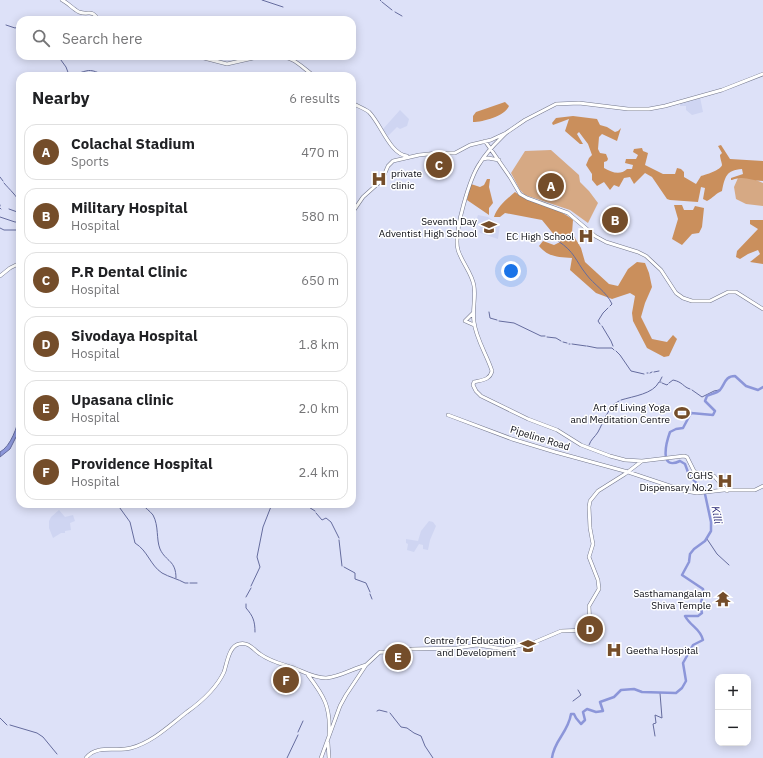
<!DOCTYPE html>
<meta charset="utf-8">
<style>
:root{--surface:#fff;--page:#f2f2f2;--text:#202124;--muted:#757577;--line:#e0e0e0;--accent:#744d2a}
body{margin:0;font-family:"IBM Plex Sans",sans-serif;background:var(--page);color:var(--text)}
.controls{position:absolute;right:12px;bottom:12px;display:grid;overflow:hidden;border-radius:8px;box-shadow:0 2px 10px #0003}
.controls button{width:36px;height:36px;display:grid;place-items:center;padding:0;border:0;border-bottom:1px solid var(--line);background:var(--surface);color:var(--text);font:20px sans-serif}
.you{position:absolute;left:511px;top:271px;width:14px;height:14px;margin:-10px;border:3px solid #fff;border-radius:50%;background:#1a73e8;box-shadow:0 0 0 6px #1a73e833}
.badge{display:grid;place-items:center;width:26px;height:26px;border-radius:50%;background:var(--accent);color:#fff;font-size:13px;font-weight:700}
.pin{position:absolute;translate:-50% -50%;border:2px solid #fff;box-shadow:0 1px 4px #0006}
.list{margin:0;padding:0;list-style:none}
h2{display:flex;justify-content:space-between;align-items:center;height:52px;margin:0;padding:0 16px;font-size:17px}
h2 small{font-size:13px;font-weight:400;color:var(--muted)}
.list li{display:grid;grid-template-columns:26px 1fr auto;gap:12px;align-items:center;box-sizing:border-box;height:56px;margin:0 8px 8px;padding:0 8px;border:1px solid var(--line);border-radius:12px}
.list b{display:block;font-size:15px;white-space:nowrap}
.list p{margin:0;font-size:13px;white-space:nowrap;color:var(--muted)}
.list em{font-size:13px;font-style:normal;color:var(--muted)}
.icon{flex:none;width:22px;height:22px;fill:none;stroke:currentColor;stroke-width:2;stroke-linecap:round;stroke-linejoin:round}
.map{position:relative;flex:none;width:763px;height:758px;overflow:hidden}
.search{position:absolute;background:var(--surface);box-shadow:0 2px 10px #0003;left:16px;top:16px;width:340px;height:44px;display:flex;align-items:center;gap:10px;box-sizing:border-box;padding:0 14px;border-radius:12px;color:var(--muted);font-size:15px}
.panel{position:absolute;background:var(--surface);box-shadow:0 2px 10px #0003;left:16px;top:72px;width:340px;height:436px;border-radius:12px}
.map>svg:first-child{display:block}
</style>
<div class="map">
<svg width="763" height="758" viewBox="0 0 763 758">
<rect width="100%" height="100%" fill="#dde1f8"/>
<path fill="#cfd5f2" d="M 700,97 L 703,112 L 692,115 L 686,110 L 686,106 L 680,106 L 680,103 Z
M 400,110 L 409,119 L 407,126 L 400,129 L 397,127 L 388,136 L 383,129 Z
M 478,215 L 488,217 L 500,225 L 498,239 L 480,233 L 479,232 L 480,227 L 475,223 Z
M 59,510 L 65,517 L 73,515 L 75,521 L 70,523 L 71,530 L 65,531 L 65,533 L 61,533 L 53,538 L 49,528 L 49,521 L 51,517 Z
M 429,521 L 433,522 L 436,526 L 430,540 L 428,550 L 423,549 L 423,545 L 419,544 L 414,552 L 407,550 L 408,544 L 406,543 L 406,539 L 418,541 L 421,531 Z"/>
<path fill="#d6a984" d="M 551,150 L 579,175 L 580,182 L 589,191 L 598,203 L 588,223 L 570,210 L 525,195 L 520,190 L 511,173 L 525,151 Z
M 738,178 L 751,178 L 763,183 L 763,206 L 746,204 L 736,199 L 734,187 Z"/>
<path fill="#ca8f5c" d="M 505,102 L 509,106 C 505,116 483,122 473,122 L 473,116 L 476,112 Z
M 573,116 L 597,119 L 600,125 L 607,127 L 615,132 L 618,131 L 621,128 L 617,141 L 602,134 L 599,137 L 598,149 L 600,153 L 606,154 L 608,159 L 607,161 L 604,162 L 604,168 C 611,172 620,176 627,169 L 632,169 L 633,165 L 625,163 L 626,159 L 636,159 L 638,155 L 633,152 L 634,149 L 642,148 L 643,151 L 648,153 L 645,165 L 663,174 L 675,174 L 677,168 L 681,169 L 684,172 L 684,177 L 696,184 L 701,176 C 705,175 721,170 722,165 C 722,163 720,158 720,155 L 722,153 L 718,146 L 721,145 L 730,159 L 763,161 L 763,181 C 750,181 745,175 732,180 L 731,180 L 731,178 L 743,174 L 742,169 C 726,170 725,177 722,191 C 716,193 713,198 707,201 L 703,199 L 705,188 L 701,187 L 698,202 L 670,200 L 667,199 L 652,177 L 645,173 L 634,184 L 630,177 L 624,178 L 619,187 L 614,185 L 610,190 L 604,182 L 597,186 L 592,180 L 592,174 L 586,165 L 589,158 L 592,155 L 588,144 L 579,132 L 577,134 L 583,144 L 580,144 L 565,131 L 569,119 L 553,125 L 552,123 L 556,118 Z
M 487,179 L 490,179 L 489,187 L 493,203 L 489,208 L 489,215 L 467,200 L 468,193 L 471,184 L 480,187 L 484,185 Z
M 515,192 C 533,206 555,205 573,220 L 572,233 L 581,248 L 585,262 L 609,284 L 618,286 L 628,269 L 637,262 L 645,263 L 649,273 L 652,287 L 645,303 L 641,317 L 652,339 L 667,342 L 673,335 L 677,339 L 669,356 L 664,357 L 647,348 L 633,321 L 632,313 L 635,296 L 630,293 L 612,299 L 596,293 L 570,270 L 572,258 C 558,257 548,257 539,246 L 543,241 L 554,245 L 560,242 L 542,220 L 505,213 L 500,217 L 494,217 C 497,207 507,199 515,192 Z
M 674,205 L 682,205 L 684,210 L 693,210 L 695,206 L 704,208 L 702,227 L 699,233 L 692,234 L 682,245 L 672,239 L 678,219 Z
M 750,220 L 763,220 L 763,264 L 750,262 L 760,254 L 758,250 L 748,254 L 740,259 L 736,257 L 737,251 L 758,229 L 750,224 Z"/>
<path fill="#8c96d9" stroke="#656c9e" d="M 20,415 L 20,433 L 16,437 L 10,449 L 0,457 L 0,452 C 11,446 17,427 20,415 Z"/>
<g fill="none" stroke-linecap="round" stroke-linejoin="round">
<path stroke="#656c9e" stroke-width="1" d="M 262,0 L 283,7
M 380,0 L 381,1
M 382,2 L 392,10
M 395,12 L 402,16
M 6,25 L 15,28 L 18,27 L 20,32
M 58,56 L 66,67 L 69,75 C 75,76 80,72 86,71 C 92,69 99,73 105,76
M 129,75 L 131,76
M 127,76 L 127,75
M 0,177 L 3,181
M 4,183 C 9,189 18,197 20,203
M 0,205 L 0,206
M 0,208 L 1,209
M 9,209 L 20,213
M 0,217 L 15,222 L 20,222
M 0,228 L 4,230 L 20,230
M 545,233 L 557,240
M 558,241 C 575,252 575,260 586,274 C 594,285 606,291 612,304 L 610,306
M 489,312 L 490,318 L 497,320
M 499,321 L 514,323 L 541,336 L 545,336
M 600,324 L 598,321 L 603,313 L 608,308
M 602,326 L 611,341 L 613,346
M 547,337 L 556,338 L 561,341
M 563,342 L 567,343
M 569,344 L 570,344
M 572,344 L 586,346
M 587,346 L 597,348 L 612,348 L 614,350
M 616,351 L 620,355 L 631,371 L 644,374
M 654,372 L 659,371
M 647,373 L 648,373
M 650,373 L 652,372
M 660,381 L 662,377
M 662,383 L 667,385 L 668,384
M 669,383 L 673,380 C 683,382 683,387 690,389
M 692,390 L 702,397 L 714,391 L 719,390
M 621,400 C 634,396 653,394 659,382 L 661,382
M 589,445 C 591,439 595,437 598,432 C 603,423 609,405 619,401
M 117,504 L 130,522 L 135,543 C 148,551 150,565 162,573 C 169,577 178,579 185,583 L 188,583
M 142,504 C 145,508 150,511 153,515 C 159,526 156,539 160,549 C 166,562 176,560 176,578
M 304,504 L 315,511
M 316,513 L 322,520 L 326,518 L 331,522 L 339,538
M 707,539 L 717,554 L 729,565
M 339,540 L 342,566
M 344,567 L 355,573 L 355,579 L 366,583 L 370,592
M 190,583 L 197,583
M 251,586 L 260,567 L 257,557 L 263,527 L 272,504
M 370,594 L 372,599
M 246,597 L 251,588
M 246,604 L 246,608 C 253,616 255,621 255,632
M 573,701 L 581,695 L 578,690
M 377,711 L 379,710 L 387,712
M 390,713 L 401,727 L 407,728 L 414,733 L 421,736 L 425,746 L 433,758
M 0,718 L 7,725
M 10,725 L 37,733 L 43,737 L 57,754
M 298,732 L 303,721
M 655,736 L 653,724 L 656,723 L 655,715 L 662,718 L 660,693
M 287,758 L 298,735"/>
<path stroke="#8c96d9" stroke-width="2.5" d="M 552,758 C 554,740 568,733 571,714 L 574,714 L 576,718 L 581,724 L 585,720 L 583,712 L 587,709 L 596,712 L 603,711 L 600,702 L 614,697 L 621,690 L 634,689 L 642,692 L 676,693 L 682,688 L 686,681 L 683,663 L 693,645 L 703,640 C 700,628 691,627 685,616 L 698,616 L 702,613 C 698,600 704,601 703,589 L 682,575 L 689,562 L 690,554 L 694,549 L 705,541 L 711,531 L 711,522 L 705,494 L 703,490 L 689,475 L 685,464 L 680,461 C 659,471 666,443 670,432 L 676,429 L 683,428 L 691,413 L 713,415 L 715,411 L 705,401 L 707,396 C 711,394 717,393 720,390 C 725,384 725,376 735,376 L 746,386 L 758,390 L 763,387"/>
<defs>
<path id="major" d="M 62,0 C 68,3 73,9 79,12 C 90,16 90,8 99,20
M 196,56 L 227,64 L 262,56
M 275,56 C 295,57 299,65 314,76
M 352,103 C 357,106 364,108 369,112 C 381,124 390,154 407,156
M 506,133 C 496,143 487,151 480,163 C 470,177 453,233 458,250 C 462,263 472,273 474,286 C 476,298 472,310 474,322 C 476,339 487,355 492,371 C 490,380 482,380 474,382 L 473,385 L 476,391 L 481,396 L 528,419 L 557,430 L 581,445 L 610,456 L 625,460 L 642,461 L 684,456 L 687,457 L 694,471 L 699,474 L 708,474 L 714,476 L 727,491
M 485,141 L 510,177 L 520,194 L 527,198 L 568,213 L 595,236 L 606,242 L 638,252 L 646,256 L 661,270 L 676,293 L 683,298 L 692,301 L 710,301 L 728,292 L 736,292 L 763,309
M 483,159 L 488,158 L 499,160
M 352,213 L 363,197 L 382,180 L 388,166 L 393,161 L 419,155 L 438,153 L 455,153 L 470,145 L 491,140 L 506,133 L 525,120 L 556,104 L 579,103 L 628,109 L 649,109 L 665,106 L 722,90 L 763,74
M 0,276 L 10,268 L 20,263
M 473,313 L 465,321 L 474,325
M 448,415 L 512,439 L 555,452 L 628,472 L 685,491 L 697,493 L 724,490 L 755,490 L 763,486
M 308,675 C 324,696 331,707 329,735
M 328,743 L 329,758
M 86,758 C 97,744 116,752 131,748 C 153,742 170,725 187,712 C 201,702 217,687 224,672 C 227,663 229,646 239,644 C 248,641 254,650 260,654 C 271,662 282,664 294,668 C 304,672 314,678 326,678 C 340,677 352,669 366,665
M 321,758 L 340,706 L 346,695 L 366,665 L 380,652 L 395,653 L 412,649 L 457,648 L 477,645 L 504,649 L 535,642 L 561,631 L 587,630 L 590,627 L 589,606 L 599,589 L 598,580 L 589,557 L 593,544 L 590,528 L 589,507 L 590,501 L 598,491 L 625,474 L 642,461"/>
</defs>
<use href="#major" stroke="#74788c" stroke-width="4"/>
<use href="#major" stroke="#fff" stroke-width="3"/>
</g>
<defs>
<symbol id="hospital-bare" viewBox="-9 -9 18 18"><path d="M-5-5h3v3.5h4V-5h3V5h-3V1.5h-4V5h-3Z" fill="#744d2a" stroke="#fff" stroke-width="2.5" paint-order="stroke"/></symbol>
<symbol id="school-bare" viewBox="-9 -9 18 18"><path d="M0-5L7-2L0 1L-7-2ZM-4 1L0 2.5L4 1V4Q0 6-4 4Z" fill="#744d2a" stroke="#fff" stroke-width="2.5" paint-order="stroke"/></symbol>
<symbol id="stadium-bare" viewBox="-9 -9 18 18"><path d="M0-5a6.5 5 0 1 0 0 10a6.5 5 0 1 0 0-10ZM-3.5-1.8h7v3.6h-7Z" fill="#744d2a" stroke="#fff" stroke-width="2.5" paint-order="stroke"/></symbol>
<symbol id="temple-bare" viewBox="-9 -9 18 18"><path d="M0-6L5-2H3V0L6.5 2.5H4V6H1.5V3h-3V6H-4V2.5H-6.5L-3 0V-2H-5Z" fill="#744d2a" stroke="#fff" stroke-width="2.5" paint-order="stroke"/></symbol>
<symbol id="university-bare" viewBox="-9 -9 18 18"><path d="M0-5L7-2L0 1L-7-2ZM-4 1L0 2.5L4 1V4Q0 6-4 4Z" fill="#744d2a" stroke="#fff" stroke-width="2.5" paint-order="stroke"/></symbol>
</defs>
<g fill-rule="evenodd">
<use href="#hospital-bare" x="368" y="168" width="22" height="22"/>
<use href="#school-bare" x="478" y="216" width="22" height="22"/>
<use href="#hospital-bare" x="575" y="225" width="22" height="22"/>
<use href="#stadium-bare" x="671" y="402" width="22" height="22"/>
<use href="#hospital-bare" x="714" y="470" width="22" height="22"/>
<use href="#temple-bare" x="712" y="588" width="22" height="22"/>
<use href="#university-bare" x="517" y="635" width="22" height="22"/>
<use href="#hospital-bare" x="603" y="639" width="22" height="22"/>
</g>
<g text-anchor="middle" dominant-baseline="central" stroke-width="3" stroke-linejoin="round" paint-order="stroke">
<g font-size="10" fill="#0a0b13" stroke="#fff" text-anchor="end">
<text x="391" y="173" text-anchor="start">private<tspan x="391" dy="12">clinic</tspan></text>
<text x="477" y="221">Seventh Day<tspan x="477" dy="12">Adventist High School</tspan></text>
<text x="574" y="236">EC High School</text>
<text x="670" y="407">Art of Living Yoga<tspan x="670" dy="12">and Meditation Centre</tspan></text>
<text x="713" y="475">CGHS<tspan x="713" dy="12">Dispensary No.2</tspan></text>
<text x="711" y="593">Sasthamangalam<tspan x="711" dy="12">Shiva Temple</tspan></text>
<text x="516" y="640">Centre for Education<tspan x="516" dy="12">and Development</tspan></text>
<text x="626" y="650" text-anchor="start">Geetha Hospital</text>
</g>
<g font-size="10" fill="#0a0b13" stroke="#fff">
<text transform="translate(540 438) rotate(17)">Pipeline Road</text>
</g>
<g font-size="11" font-style="italic" fill="#282875" stroke="#fff">
<text transform="translate(717 515) rotate(80)">Killi</text>
</g>
</g>
</svg>
<div class="controls">
<button>+</button>
<button>−</button>
</div>
<div class="you"></div>
<div class="pin badge" style="left:551px;top:186px">A</div>
<div class="pin badge" style="left:615px;top:220px">B</div>
<div class="pin badge" style="left:439px;top:165px">C</div>
<div class="pin badge" style="left:590px;top:629px">D</div>
<div class="pin badge" style="left:398px;top:657px">E</div>
<div class="pin badge" style="left:286px;top:680px">F</div>
<div class="search"><svg class="icon" aria-label="search" viewBox="0 0 24 24"><circle cx="10" cy="10" r="6"/><path d="M15 15l6 6"/></svg>Search here</div>
<section class="panel">
<h2>Nearby<small>6 results</small></h2>
<ul class="list">
<li><span class="badge">A</span><div><b>Colachal Stadium</b><p>Sports</p></div><em>470 m</em></li>
<li><span class="badge">B</span><div><b>Military Hospital</b><p>Hospital</p></div><em>580 m</em></li>
<li><span class="badge">C</span><div><b>P.R Dental Clinic</b><p>Hospital</p></div><em>650 m</em></li>
<li><span class="badge">D</span><div><b>Sivodaya Hospital</b><p>Hospital</p></div><em>1.8 km</em></li>
<li><span class="badge">E</span><div><b>Upasana clinic</b><p>Hospital</p></div><em>2.0 km</em></li>
<li><span class="badge">F</span><div><b>Providence Hospital</b><p>Hospital</p></div><em>2.4 km</em></li>
</ul>
</section>
</div>
